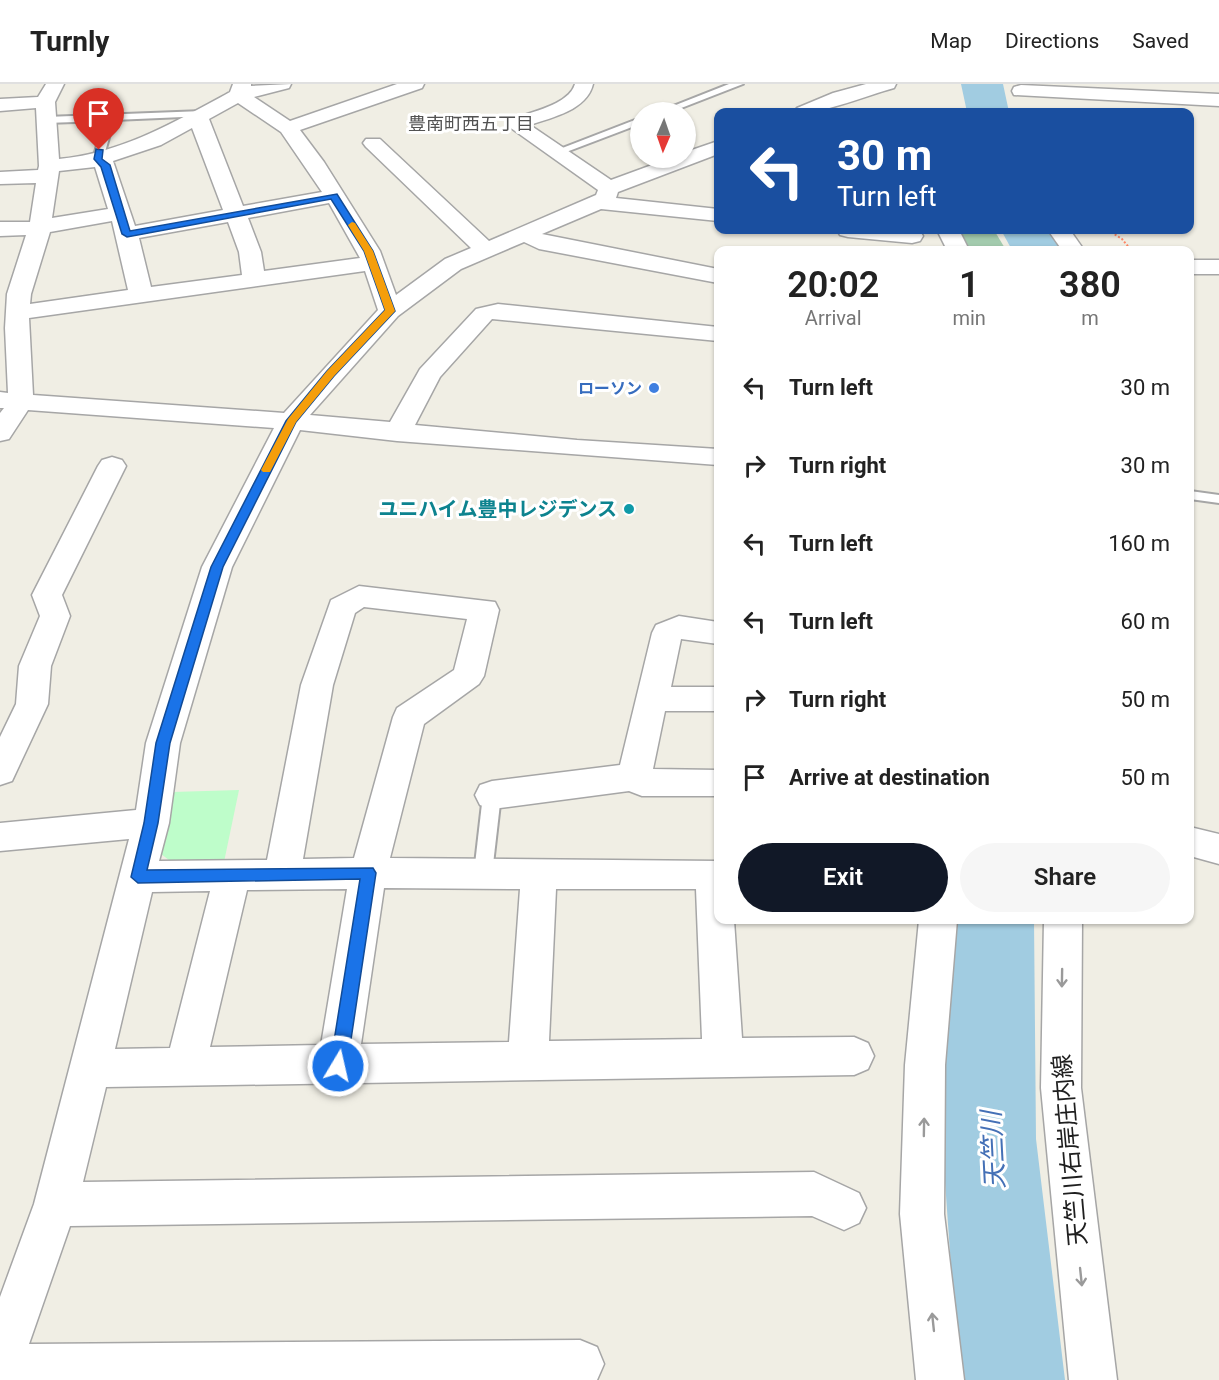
<!DOCTYPE html>
<meta charset="utf-8">
<style>
:root{--surface:#fff;--page:#f6f6f6;--text:#222;--muted:#767676;--line:#e0e0e0;--accent:#111827}
body{margin:0;font-family:Roboto,"Noto Sans JP",sans-serif;background:var(--page);color:var(--text);height:100vh;display:flex;flex-direction:column;font-size:22px;white-space:nowrap}
*{box-sizing:border-box;margin:0}
p{font-size:20px;color:var(--muted)}
.icon{flex:none;width:33px;height:33px;fill:none;stroke:currentColor;stroke-width:2;stroke-linecap:round;stroke-linejoin:round}
.map{position:relative;flex:1;overflow:hidden}
.side{position:absolute;left:714px;top:162px;width:480px;height:678px;display:flex;flex-direction:column;background:var(--surface);border-radius:12px;box-shadow:0 2px 4px #0004}
.side>*{flex:none}
.hud{position:absolute;left:714px;top:24px;width:480px;height:126px;border-radius:12px;box-shadow:0 2px 4px #0004;background:#1a4fa0;color:#fff;overflow:hidden}
.needle{width:39px;rotate:182deg}
.controls{position:absolute;left:630px;top:18px;display:grid;gap:12px}
.controls a{display:grid;place-items:center;width:66px;height:66px;border-radius:50%;background:var(--surface);box-shadow:0 2px 4px #0004;font-size:30px}
.pin{position:absolute;display:grid;place-items:center;width:51px;height:51px;color:#fff;margin:-62px -26px;border-radius:50% 50% 50% 0;rotate:-45deg;box-shadow:0 0 6px #0007}
.pin .icon{rotate:45deg}
.me{position:absolute;width:66px;margin:-33px;rotate:9deg;stroke-linejoin:round;filter:drop-shadow(0 0 4px #0008)}
.turn{display:flex;align-items:center;gap:21px;height:126px;padding:0 24px;font-size:27px}
.turn .icon{width:78px;height:78px;stroke-width:2.5}
.turn b{display:block;font-size:42px;line-height:51px}
.eta{display:flex;justify-content:space-evenly;align-items:center;height:102px;text-align:center}
.eta b{font-size:36px;font-weight:600;line-height:42px}
.primary-button{display:flex;gap:12px;margin-top:auto;padding:12px 24px}
.primary-button a{flex:1;height:69px;border-radius:36px;background:var(--accent);color:#fff;font-size:24px;font-weight:600;line-height:69px;text-align:center}
.primary-button a+a{background:var(--page);color:var(--text)}
ul{padding:0;list-style:none}
li{display:flex;align-items:center;gap:18px;height:78px;padding:0 24px}
li div{flex:1}
li b{display:block;font-size:22px}
li em{font-style:normal}
header{display:flex;align-items:center;gap:36px;box-sizing:border-box;height:84px;padding:0 30px;background:var(--surface);border-bottom:2px solid var(--line)}
header strong{font-size:28px}
nav{display:flex;gap:33px;margin-inline-start:auto;font-size:21px}
.map>svg:first-child{display:block}
</style>
<header>
<strong>Turnly</strong>
<nav><a>Map</a><a>Directions</a><a>Saved</a></nav>
</header>
<div class="map">
<svg width="1219" height="1296" viewBox="0 0 1219 1296">
<rect width="100%" height="100%" fill="#f0eee4"/>
<polygon fill="#a3cbae" points="994,146 1006,166 964,166 954,147"/>
<polygon fill="#befdca" points="239,706 224,778 173,779 157,767 172,708"/>
<g fill="none" stroke-linecap="round" stroke-linejoin="round">
<g fill="#a1cce1" fill-rule="evenodd">
<polygon points="961,0 1003,0 1009,28 967,28"/>
<polygon points="1001,146 1049,146 1061,166 1012,166"/>
<polygon points="952,836 1034,836 1036,1055 1065,1296 959,1296 942,1055"/>
</g>
<g stroke="#a6a6a6" stroke-width="4">
<g id="service">
<polygon points="729,0 743,0 671,28 658,28"/>
<polygon points="203,27 206,28 206,32 114,36 103,75 98,78 93,75 104,37 46,39 41,36 46,33"/>
<polygon points="640,34 640,40 561,70 552,68"/>
<polygon points="1190,407 1219,411 1219,419 1190,415"/>
<polygon points="492,704 498,706 501,711 492,789 489,794 483,797 477,794 474,789 483,711 486,706"/>
</g>
</g>
<g stroke="#a6a6a6" stroke-width="3">
<g id="minor">
<path d="M 46,0 L 64,0 L 55,18 L 59,75 C 122,69 175,38 230,8 L 233,0 L 251,0 L 251,2 L 291,0 L 289,4 L 254,13 L 290,37 L 397,0 L 424,0 L 422,4 L 300,46 L 324,78 L 380,167 L 396,211 L 445,175 L 471,164 L 366,63 L 363,59 L 366,55 L 380,55 L 489,157 L 596,111 L 598,106 L 508,42 L 512,35 C 530,28 569,21 575,0 L 593,0 C 587,26 553,33 530,41 L 611,96 L 671,74 L 686,74 L 686,68 L 718,57 L 718,70 L 618,108 L 616,114 L 718,125 L 718,137 L 601,125 L 542,150 L 718,185 L 718,199 L 539,165 L 524,158 L 461,185 L 398,232 L 310,331 L 390,338 L 420,285 L 476,225 L 498,220 L 718,243 L 718,257 L 492,235 L 440,293 L 415,341 L 577,356 L 718,365 L 718,381 L 397,357 L 300,346 L 232,483 L 180,659 L 169,739 L 159,777 L 267,776 L 301,601 L 331,516 L 359,502 L 495,518 L 499,526 L 484,592 L 479,600 L 424,640 L 390,774 L 718,777 L 718,836 L 734,836 L 742,954 L 854,953 L 868,959 L 874,972 L 868,985 L 854,991 L 106,1003 L 83,1098 L 814,1088 L 859,1109 L 866,1124 L 859,1139 L 844,1146 L 812,1132 L 70,1142 L 29,1260 L 580,1256 L 597,1263 L 604,1280 L 597,1296 L 0,1296 L 0,1213 L 34,1120 L 129,755 L 0,767 L 0,739 L 136,726 L 146,659 L 202,483 L 274,344 L 28,326 L 9,355 L 0,357 L 0,329 L 4,324 L 0,324 L 0,308 L 8,309 L 5,244 L 7,210 L 26,151 L 0,152 L 0,138 L 30,138 L 36,99 L 0,100 L 0,88 L 38,86 L 39,82 L 36,24 L 0,27 L 0,15 L 38,13 ZM 238,19 L 281,48 L 322,108 L 243,122 L 209,35 ZM 192,44 L 223,126 L 135,142 L 113,77 L 161,61 ZM 95,83 L 108,125 L 52,134 L 59,87 ZM 329,119 L 360,174 L 264,187 L 261,168 L 248,134 ZM 112,137 L 128,206 L 30,220 L 31,210 L 50,148 ZM 228,138 L 239,168 L 242,191 L 151,203 L 139,154 ZM 365,187 L 378,226 L 284,329 L 33,311 L 29,234 ZM 364,523 L 467,535 L 454,586 L 397,624 L 393,633 L 354,774 L 303,775 L 333,601 L 355,529 ZM 384,804 L 520,805 L 509,958 L 361,960 ZM 347,805 L 321,961 L 210,963 L 247,806 ZM 556,805 L 696,805 L 702,955 L 549,957 ZM 210,807 L 170,964 L 115,965 L 152,808 Z"/>
<path d="M 866,0 L 896,0 L 894,4 C 864,12 822,31 794,28 L 797,24 L 833,9 Z"/>
<polygon points="1021,1 1219,10 1219,22 1014,11 1012,7 1014,3"/>
<polygon points="837,146 912,146 920,147 923,152 920,157 912,159 848,153 840,151"/>
<polygon points="937,146 959,146 969,166 947,166"/>
<polygon points="1048,146 1070,146 1084,166 1062,166"/>
<rect x="1190" y="176" width="29" height="14"/>
<polygon points="112,373 122,376 126,382 62,511 70,532 51,582 48,620 12,697 0,701 0,653 16,620 19,582 40,532 32,511 98,382 102,376"/>
<polygon points="679,532 718,538 718,560 681,555 671,603 718,603 718,627 665,627 653,685 718,686 718,712 642,712 629,707 492,725 480,721 475,711 480,701 492,697 620,681 652,549 656,541"/>
<polygon points="1190,743 1219,750 1219,780 1190,772"/>
<polygon points="919,836 957,836 945,981 944,1130 964,1296 916,1296 900,1130 905,981"/>
<polygon points="1044,836 1082,836 1081,1004 1117,1296 1069,1296 1041,1004"/>
</g>
</g>
<polyline stroke="#ff8766" stroke-width="2" stroke-dasharray="2 2" stroke-linecap="butt" points="1108,146 1122,155 1131,166"/>
<use href="#service" fill="#fff" fill-rule="evenodd"/>
<use href="#minor" fill="#fff" fill-rule="evenodd"/>
</g>
<defs><path id="oneway-shaft" d="M-6 0H5M1.5-3L5.5 0L1.5 3" fill="none" stroke-width="1.6" stroke-linecap="round" stroke-linejoin="round" transform="scale(1.5)"/></defs>
<g stroke="#9a9a9a">
<use href="#oneway-shaft" transform="translate(1062 894) rotate(91)"/>
<use href="#oneway-shaft" transform="translate(924 1043) rotate(-89)"/>
<use href="#oneway-shaft" transform="translate(1081 1193) rotate(84)"/>
<use href="#oneway-shaft" transform="translate(933 1238) rotate(-96)"/>
</g>
<polygon fill="#1a73e8" stroke="#114b97" stroke-width="1.5" points="96,65 103,66 102,75 110,81 130,147 337,110 373,167 395,227 334,292 296,338 223,483 170,659 158,739 147,786 373,784 376,789 347,982 344,987 338,990 332,987 330,982 360,795 138,799 131,793 144,739 156,659 211,483 286,337 327,287 385,226 364,167 331,115 127,153 122,150 101,83 94,75"/>
<polygon fill="#f59e0b" points="352,138 355,139 373,167 395,227 334,292 296,338 270,388 263,388 261,386 288,335 327,287 385,226 364,167 348,141"/>
<circle fill="#3f7fe0" stroke="#fff" stroke-width="2" cx="654" cy="304" r="6"/>
<circle fill="#0f9aa8" stroke="#fff" stroke-width="2" cx="629" cy="425" r="6"/>
<g text-anchor="middle" dominant-baseline="central" stroke-width="6" stroke-linejoin="round" paint-order="stroke">
<g font-size="16" font-weight="bold" fill="#366cbe" stroke="#fff" text-anchor="end">
<text x="642" y="304">ローソン</text>
</g>
<g font-size="18" fill="#525252" stroke="#fff">
<text x="471" y="39">豊南町西五丁目</text>
</g>
<g font-size="20" font-weight="bold" fill="#0d838f" stroke="#fff" text-anchor="end">
<text x="617" y="425">ユニハイム豊中レジデンス</text>
</g>
<g font-size="24" fill="#1f1f1f" stroke="#fff">
<text transform="translate(1070 1066) rotate(-95)">天竺川右岸庄内線</text>
</g>
<g font-size="26" font-style="italic" fill="#4470b6" stroke="#fff">
<text transform="translate(993 1066) rotate(-93)">天竺川</text>
</g>
</g>
</svg>
<div class="controls">
<a><svg class="needle" viewBox="-14 -14 28 28"><path d="M0-13l5 13h-10z" fill="#e53935"/><path d="M0 13l5-13h-10z" fill="#767676"/></svg></a>
</div>
<div class="pin" style="left:99px;top:66px;background:#d93025"><svg class="icon" aria-label="arrive" viewBox="0 0 24 24"><path d="M6 21V4h12l-3 4 3 4H6"/></svg></div>
<svg class="me" style="left:338px;top:982px" viewBox="-20 -20 40 40"><circle r="17" fill="#1a73e8" stroke="#fff" stroke-width="3"/><path d="M0-11L8 9 0 5-8 9z" fill="#fff"/></svg>
<div class="hud">
<div class="turn"><svg class="icon" aria-label="left" viewBox="0 0 24 24"><path d="M17 20v-9H6M10 6l-5 5 5 5"/></svg><div><b>30 m</b>Turn left</div></div>
</div>
<section class="side">
<div class="eta">
<div><b>20:02</b><p>Arrival</p></div>
<div><b>1</b><p>min</p></div>
<div><b>380</b><p>m</p></div>
</div>
<ul>
<li><svg class="icon" aria-label="left" viewBox="0 0 24 24"><path d="M17 20v-9H6M10 6l-5 5 5 5"/></svg><div><b>Turn left</b></div><em>30 m</em></li>
<li><svg class="icon" aria-label="right" viewBox="0 0 24 24"><path d="M7 20v-9h11M14 6l5 5-5 5"/></svg><div><b>Turn right</b></div><em>30 m</em></li>
<li><svg class="icon" aria-label="left" viewBox="0 0 24 24"><path d="M17 20v-9H6M10 6l-5 5 5 5"/></svg><div><b>Turn left</b></div><em>160 m</em></li>
<li><svg class="icon" aria-label="left" viewBox="0 0 24 24"><path d="M17 20v-9H6M10 6l-5 5 5 5"/></svg><div><b>Turn left</b></div><em>60 m</em></li>
<li><svg class="icon" aria-label="right" viewBox="0 0 24 24"><path d="M7 20v-9h11M14 6l5 5-5 5"/></svg><div><b>Turn right</b></div><em>50 m</em></li>
<li><svg class="icon" aria-label="arrive" viewBox="0 0 24 24"><path d="M6 21V4h12l-3 4 3 4H6"/></svg><div><b>Arrive at destination</b></div><em>50 m</em></li>
</ul>
<div class="primary-button"><a>Exit</a><a>Share</a></div>
</section>
</div>
